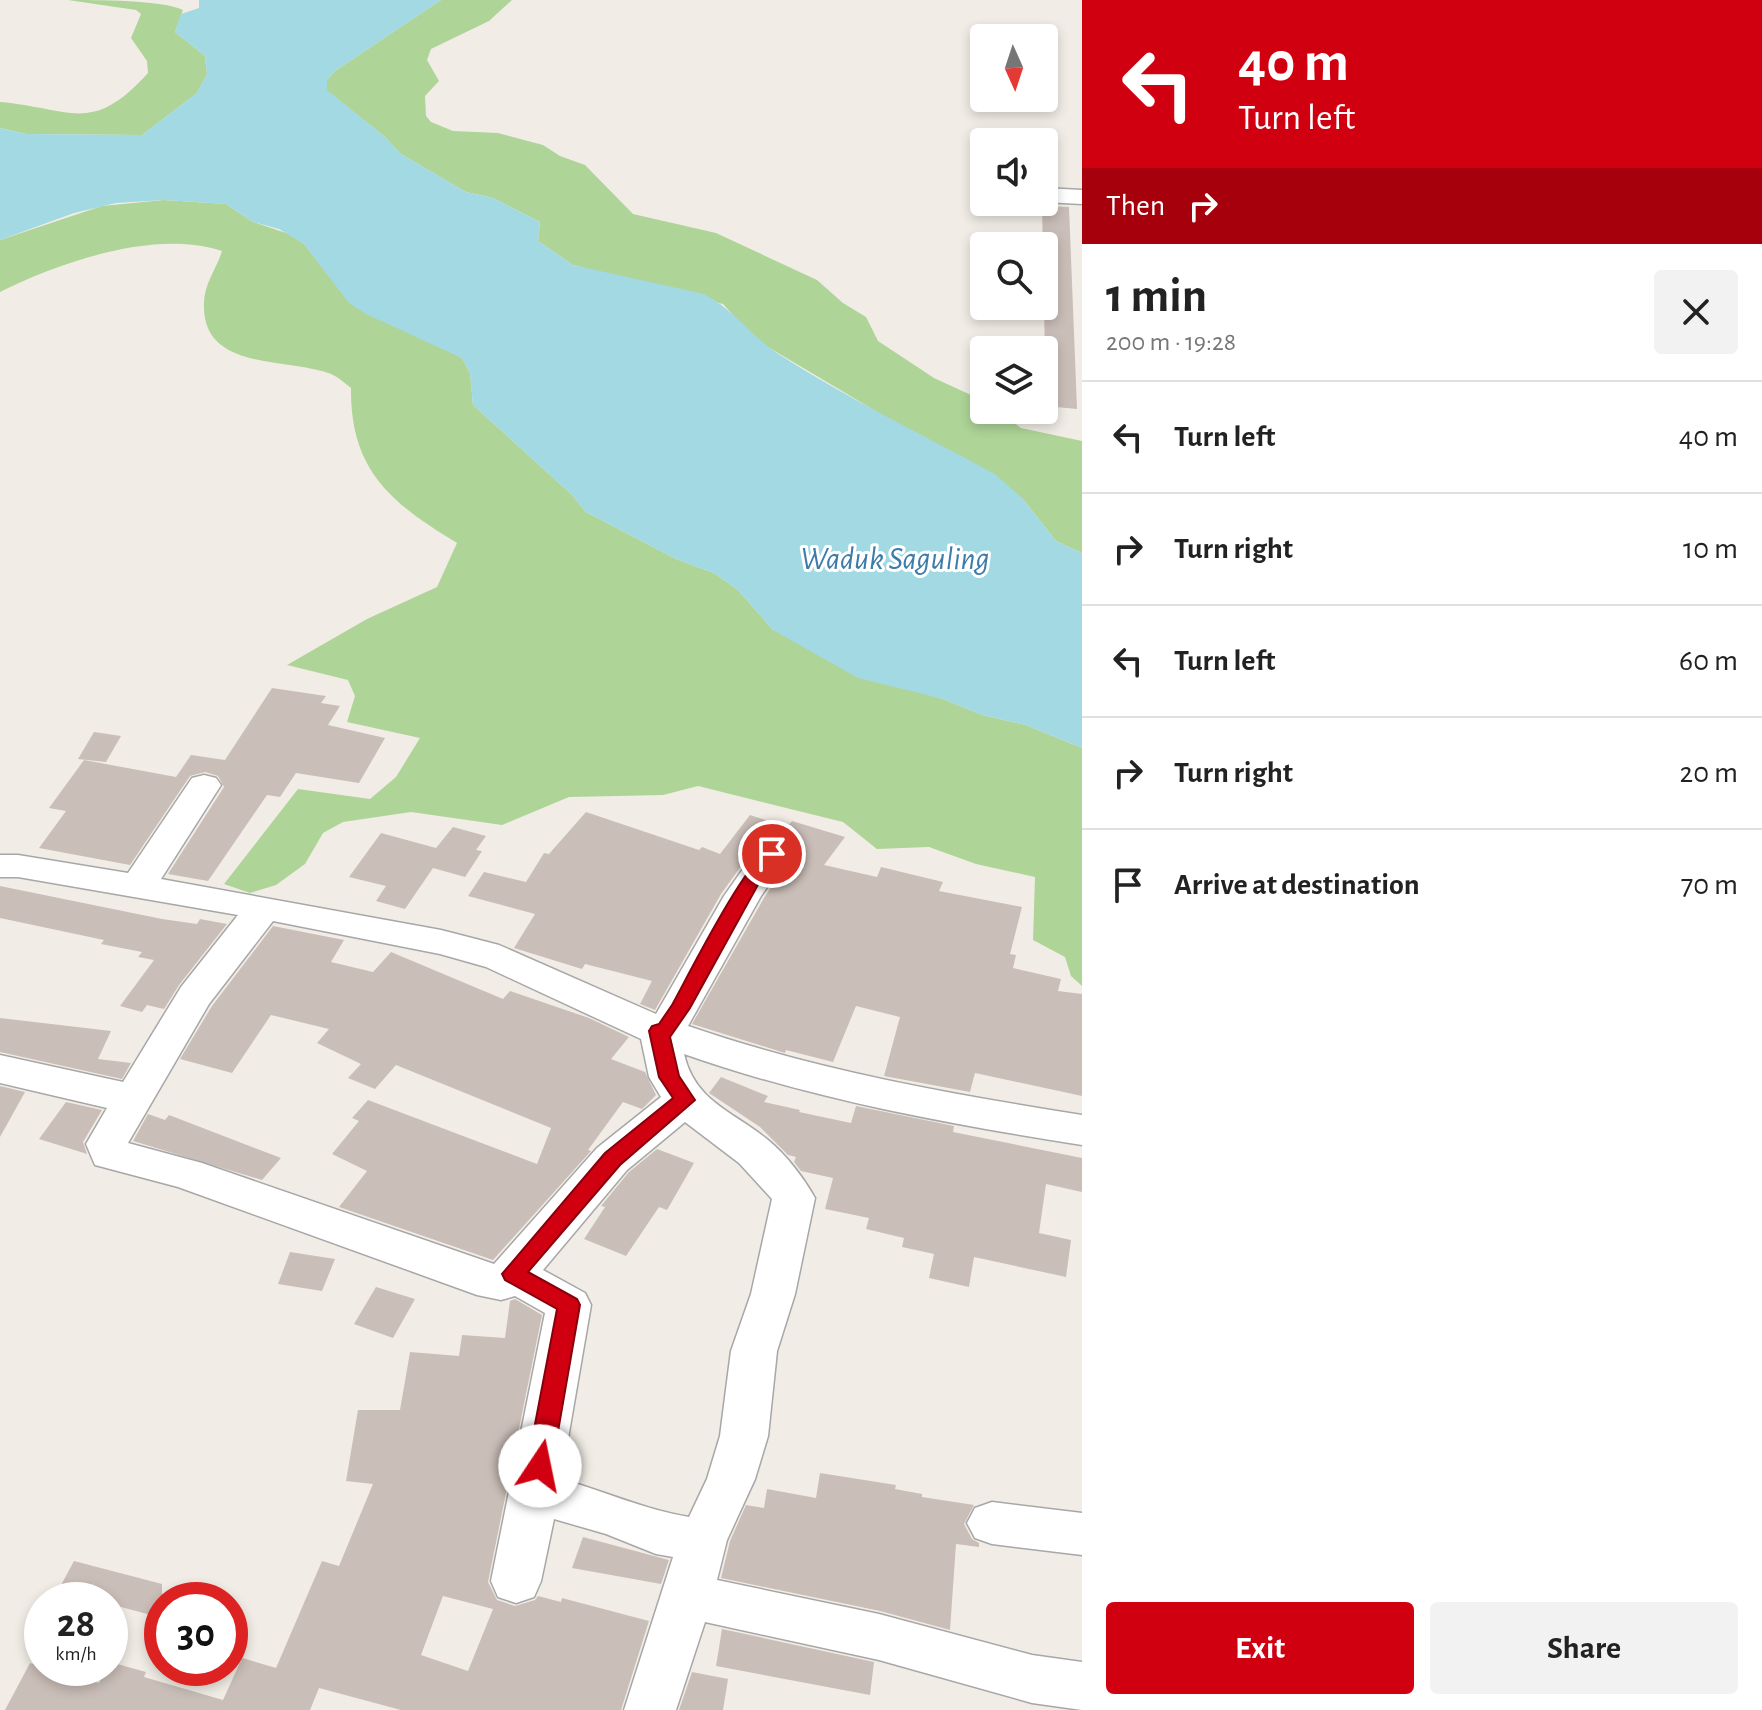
<!DOCTYPE html>
<meta charset="utf-8">
<style>
:root{--surface:#fff;--page:#f2f2f2;--text:#222;--muted:#767676;--line:#e0e0e0;--accent:#d00011}
body{margin:0;font-family:"Alegreya Sans",sans-serif;background:var(--page);color:var(--text);height:100vh;display:flex;flex-direction:column;font-size:30px;white-space:nowrap}
*{box-sizing:border-box;margin:0}
p{font-size:26px;color:var(--muted)}
.icon{flex:none;width:44px;height:44px;fill:none;stroke:currentColor;stroke-width:2;stroke-linecap:round;stroke-linejoin:round}
.map{position:relative;flex:1;overflow:hidden}
.drawer{display:flex;flex-direction:column;background:var(--surface);width:680px}
.drawer>*{flex:none}
.guide{background:#d00011;color:#fff;overflow:hidden}
.needle{width:52px;rotate:177deg}
.controls{position:absolute;left:970px;top:24px;display:grid;gap:16px}
.controls a{display:grid;place-items:center;width:88px;height:88px;border-radius:8px;background:var(--surface);box-shadow:0 4px 12px #0003;font-size:40px}
.speed{position:absolute;left:24px;top:1582px;display:flex;gap:16px;font-size:40px;font-weight:700;text-align:center}
.speed>*{display:grid;place-content:center;width:104px;height:104px;border-radius:50%;background:var(--surface);box-shadow:0 4px 12px #0003;line-height:1}
.speed small{font-size:20px;font-weight:400}
.speed .limit{border:12px solid #d22;background:#fff;color:#111}
.pin{position:absolute;display:grid;place-items:center;width:68px;height:68px;color:#fff;margin:-34px;border:4px solid #fff;border-radius:50%;box-shadow:0 2px 8px #0007}
.me{position:absolute;width:88px;margin:-44px;rotate:11deg;stroke-linejoin:round;filter:drop-shadow(0 0 6px #0008)}
.turn{display:flex;align-items:center;gap:28px;height:168px;padding:0 24px;font-size:36px}
.turn .icon{width:104px;height:104px;stroke-width:2.5}
.turn b{display:block;font-size:56px;line-height:68px}
.then{display:flex;align-items:center;height:76px;padding:0 24px;background:#0003;gap:16px;font-size:30px}
.round{display:grid;place-items:center;flex:none;width:84px;height:84px;border-radius:8px;background:var(--page)}
.overview{display:flex;align-items:center;justify-content:space-between;height:136px;padding:0 24px}
h1{font-size:48px;font-weight:700;line-height:60px}
.button{display:flex;gap:16px;margin-top:auto;padding:16px 24px}
.button a{flex:1;height:92px;border-radius:8px;background:var(--accent);color:#fff;font-size:32px;font-weight:700;line-height:92px;text-align:center}
.button a+a{background:var(--page);color:var(--text)}
ul{padding:0;list-style:none}
li{display:flex;align-items:center;gap:24px;height:112px;padding:0 24px;border-top:2px solid var(--line)}
li div{flex:1}
li b{display:block;font-size:30px}
li em{font-style:normal}
main{display:flex;flex:1;min-height:0}
.map>svg:first-child{display:block}
</style>
<main>
<div class="map">
<svg width="1082" height="1710" viewBox="0 0 1082 1710">
<rect width="100%" height="100%" fill="#f1ede6"/>
<g fill="#aed497">
<path d="M 68,0 C 96,0 163,0 183,10 L 175,32 L 205,56 L 207,74 L 197,93 L 142,135 L 26,134 L 0,128 L 0,102 C 71,108 91,136 148,73 L 147,61 L 131,38 L 141,14 L 136,10 Z"/>
<polygon points="441,0 512,0 489,21 431,49 427,60 439,81 425,96 426,116 431,122 453,131 498,133 543,145 560,156 585,165 633,214 716,233 817,280 843,303 866,317 878,341 934,378 984,401 984,410 997,410 1021,428 1082,441 1082,553 1056,541 1022,498 756,340 723,304 573,265 538,241 540,222 493,198 466,192 401,154 384,136 326,90 327,80 335,71"/>
<path d="M 164,200 L 226,204 L 253,222 L 289,234 L 304,244 L 350,303 L 462,358 L 470,373 L 473,405 L 571,494 L 586,512 L 676,559 L 714,573 L 738,590 L 773,630 L 903,687 L 943,699 L 982,715 L 1026,725 L 1082,748 L 1082,986 L 1071,976 L 1065,957 L 1033,940 L 1035,877 L 976,864 L 929,847 L 877,849 L 843,822 L 698,786 L 663,795 L 569,797 L 502,825 L 411,812 L 343,822 L 323,833 L 305,864 L 276,885 L 250,893 L 224,884 L 298,789 L 370,799 L 396,777 L 420,738 L 347,722 L 355,696 L 348,680 L 287,665 L 367,619 L 437,587 L 457,543 C 391,503 350,470 351,388 C 345,383 338,377 331,374 C 288,357 201,372 204,303 C 204,284 217,268 222,251 C 156,229 60,262 0,292 L 0,240 L 102,206 Z"/>
</g>
<path fill="#a2d9e3" d="M 199,0 L 441,0 L 335,71 L 327,80 L 327,90 L 384,136 L 401,154 L 466,192 L 493,198 L 540,222 L 538,241 L 573,265 L 704,294 C 735,310 750,336 780,355 C 849,399 923,435 995,474 L 1022,498 L 1056,541 L 1082,553 L 1082,748 L 1026,725 L 982,715 L 943,699 L 858,678 L 773,630 L 738,590 L 714,573 L 676,559 L 586,512 L 571,494 L 473,405 L 470,373 L 462,358 L 366,314 L 349,303 L 304,244 L 279,229 L 253,222 L 226,204 L 164,200 L 116,203 L 74,213 L 0,240 L 0,128 L 26,134 L 142,135 L 197,93 L 207,74 L 205,56 L 175,32 L 181,14 L 199,8 Z"/>
<g fill="#cabeb8" fill-rule="evenodd">
<polygon points="1042,206 1069,207 1077,409 1046,406"/>
<polygon points="272,688 326,696 321,703 340,706 328,725 385,738 359,783 296,773 280,797 267,795 208,881 168,874 224,787 218,776 205,772 190,776 130,865 39,848 66,811 49,808 84,760 176,777 191,755 225,760"/>
<polygon points="94,732 121,736 106,762 78,759"/>
<polygon points="586,812 699,850 702,847 720,854 750,815 787,827 792,821 845,837 824,865 877,877 881,867 943,882 939,891 1022,907 1010,954 1016,955 1013,968 1061,979 1058,991 1082,994 1082,1096 975,1073 970,1092 884,1076 900,1017 856,1006 833,1062 786,1050 785,1053 692,1024 764,898 792,856 786,843 771,840 757,844 721,894 655,1010 640,1004 652,981 585,964 582,969 514,948 535,914 468,896 484,872 526,882 544,853 549,854"/>
<polygon points="453,827 486,836 476,850 482,851 465,877 433,868 405,909 376,901 386,886 349,877 381,833 436,848"/>
<polygon points="0,886 162,919 197,924 200,919 227,924 179,985 164,1009 147,1005 142,1012 120,1006 154,960 138,957 142,952 101,944 104,940 0,918"/>
<polygon points="273,926 344,940 331,962 373,972 391,952 503,999 510,991 589,1018 629,1037 611,1059 645,1072 656,1095 642,1109 623,1102 588,1150 591,1151 493,1260 339,1207 367,1171 332,1154 359,1121 352,1118 368,1100 537,1164 551,1128 396,1065 375,1089 348,1078 361,1064 317,1043 329,1029 271,1015 232,1073 180,1059 212,1006"/>
<polygon points="0,1018 111,1031 98,1059 131,1063 122,1079 0,1052"/>
<polygon points="721,1077 768,1096 764,1102 800,1110 799,1112 851,1123 856,1106 954,1126 953,1132 1082,1158 1082,1192 1046,1184 1039,1233 1071,1240 1066,1277 974,1257 969,1287 929,1278 934,1254 902,1247 904,1238 866,1229 869,1218 825,1209 833,1178 801,1171 794,1162 796,1157 788,1155 760,1127 709,1093"/>
<polygon points="0,1086 25,1092 0,1137"/>
<polygon points="66,1102 102,1110 83,1142 87,1154 39,1139"/>
<polygon points="148,1114 165,1120 169,1115 281,1158 262,1180 133,1141"/>
<polygon points="657,1149 694,1163 667,1210 659,1207 626,1256 584,1239 605,1207 601,1206 629,1172"/>
<polygon points="290,1252 335,1259 322,1291 278,1284"/>
<polygon points="376,1287 415,1299 393,1338 354,1324"/>
<path d="M 515,1299 L 542,1315 L 488,1582 L 497,1600 L 515,1606 L 535,1600 L 538,1596 L 561,1602 L 562,1598 L 649,1621 L 621,1710 L 401,1710 L 319,1688 L 310,1710 L 5,1710 L 30,1663 L 99,1683 L 107,1668 L 110,1668 L 110,1662 L 146,1672 L 144,1677 L 223,1700 L 242,1658 L 276,1668 L 322,1561 L 339,1566 L 373,1484 L 346,1481 L 358,1410 L 400,1410 L 410,1352 L 459,1356 L 462,1335 L 505,1338 L 510,1301 ZM 443,1596 L 493,1609 L 468,1671 L 421,1655 Z"/>
<polygon points="820,1473 896,1485 895,1489 922,1494 922,1497 974,1505 964,1524 972,1539 979,1543 979,1547 956,1544 950,1630 880,1611 721,1578 730,1541 746,1505 764,1508 767,1489 816,1498"/>
<polygon points="583,1537 669,1560 661,1584 572,1568"/>
<polygon points="74,1561 162,1584 162,1618 110,1604 110,1600 53,1600"/>
<polygon points="722,1629 874,1662 870,1695 716,1666"/>
<polygon points="692,1672 728,1679 723,1710 679,1710"/>
</g>
<g fill="none" stroke-linecap="round" stroke-linejoin="round">
<g stroke="#a7a7a7" stroke-width="3">
<g id="minor">
<polygon points="1044,188 1082,190 1082,204 1044,202"/>
<path d="M 204,775 L 216,778 L 221,785 L 161,879 L 441,930 L 499,945 L 656,1014 L 724,896 L 759,846 L 772,843 L 785,846 L 790,854 L 761,896 L 688,1026 C 815,1070 949,1094 1082,1115 L 1082,1145 C 948,1124 812,1099 684,1054 C 695,1102 733,1111 768,1140 C 787,1156 803,1177 815,1198 L 795,1294 L 777,1351 L 768,1436 L 755,1479 L 727,1540 L 717,1580 L 879,1614 L 1032,1655 L 1082,1662 L 1082,1710 L 1032,1703 L 879,1660 L 705,1622 L 676,1710 L 624,1710 L 673,1557 L 656,1554 L 606,1534 L 554,1519 L 541,1581 L 534,1597 L 516,1603 L 498,1597 L 491,1581 L 545,1313 L 515,1296 L 501,1300 L 477,1295 L 178,1187 L 95,1165 L 86,1144 L 107,1108 L 0,1083 L 0,1055 L 123,1082 L 181,987 L 238,915 L 18,877 L 0,877 L 0,855 L 18,855 L 128,873 L 192,778 ZM 273,921 L 440,954 L 486,967 L 641,1039 L 649,1077 L 661,1097 L 597,1148 L 494,1264 L 202,1163 L 128,1143 L 209,1004 ZM 685,1122 L 739,1163 L 772,1199 L 751,1294 L 731,1351 L 720,1436 L 707,1479 L 689,1517 C 645,1510 604,1491 561,1479 L 591,1305 L 585,1293 L 543,1270 L 627,1170 Z"/>
<polygon points="992,1502 1082,1513 1082,1555 992,1544 975,1538 967,1523 975,1508"/>
</g>
</g>
<use href="#minor" fill="#fff" fill-rule="evenodd"/>
</g>
<path fill="#d00011" stroke="#87000b" stroke-width="2" d="M 772,848 L 781,854 L 760,881 L 690,1008 L 670,1037 L 679,1076 L 695,1100 L 620,1165 L 528,1272 L 577,1299 L 580,1305 L 552,1466 L 548,1473 L 540,1476 L 531,1473 L 527,1466 L 557,1309 L 505,1280 L 502,1274 L 605,1153 L 673,1098 L 659,1077 L 649,1031 L 652,1026 L 659,1024 L 672,1005 C 687,978 749,854 772,848 Z"/>
<g text-anchor="middle" dominant-baseline="central" stroke-width="6" stroke-linejoin="round" paint-order="stroke">
<g font-size="32" font-style="italic" fill="#3d7ca9" stroke="#fff">
<text x="895" y="559">Waduk Saguling</text>
</g>
</g>
</svg>
<div class="controls">
<a><svg class="needle" viewBox="-14 -14 28 28"><path d="M0-13l5 13h-10z" fill="#e53935"/><path d="M0 13l5-13h-10z" fill="#767676"/></svg></a>
<a><svg class="icon" aria-label="sound" viewBox="0 0 24 24"><path d="M4 9h4l5-4v14l-5-4H4zM17 9q2 3 0 6"/></svg></a>
<a><svg class="icon" aria-label="search" viewBox="0 0 24 24"><circle cx="10" cy="10" r="6"/><path d="M15 15l6 6"/></svg></a>
<a><svg class="icon" aria-label="layers" viewBox="0 0 24 24"><path d="M12 4l9 5-9 5-9-5zM3 14l9 5 9-5"/></svg></a>
</div>
<div class="speed"><div>28<small>km/h</small></div><div class="limit">30</div></div>
<div class="pin" style="left:772px;top:854px;background:#d93025"><svg class="icon" aria-label="arrive" viewBox="0 0 24 24"><path d="M6 21V4h12l-3 4 3 4H6"/></svg></div>
<svg class="me" style="left:540px;top:1466px" viewBox="-20 -20 40 40"><circle r="19" fill="#fff"/><path d="M0-13L10 11 0 6-10 11z" fill="#d00011"/></svg>
</div>
<section class="drawer">
<div class="guide">
<div class="turn"><svg class="icon" aria-label="left" viewBox="0 0 24 24"><path d="M17 20v-9H6M10 6l-5 5 5 5"/></svg><div><b>40 m</b>Turn left</div></div>
<div class="then">Then<svg class="icon" aria-label="right" viewBox="0 0 24 24"><path d="M7 20v-9h11M14 6l5 5-5 5"/></svg></div>
</div>
<div class="overview"><div><h1>1 min</h1><p>200 m · 19:28</p></div><a class="round"><svg class="icon" aria-label="close" viewBox="0 0 24 24"><path d="M6 6l12 12M18 6L6 18"/></svg></a></div>
<ul>
<li><svg class="icon" aria-label="left" viewBox="0 0 24 24"><path d="M17 20v-9H6M10 6l-5 5 5 5"/></svg><div><b>Turn left</b></div><em>40 m</em></li>
<li><svg class="icon" aria-label="right" viewBox="0 0 24 24"><path d="M7 20v-9h11M14 6l5 5-5 5"/></svg><div><b>Turn right</b></div><em>10 m</em></li>
<li><svg class="icon" aria-label="left" viewBox="0 0 24 24"><path d="M17 20v-9H6M10 6l-5 5 5 5"/></svg><div><b>Turn left</b></div><em>60 m</em></li>
<li><svg class="icon" aria-label="right" viewBox="0 0 24 24"><path d="M7 20v-9h11M14 6l5 5-5 5"/></svg><div><b>Turn right</b></div><em>20 m</em></li>
<li><svg class="icon" aria-label="arrive" viewBox="0 0 24 24"><path d="M6 21V4h12l-3 4 3 4H6"/></svg><div><b>Arrive at destination</b></div><em>70 m</em></li>
</ul>
<div class="button"><a>Exit</a><a>Share</a></div>
</section>
</main>
